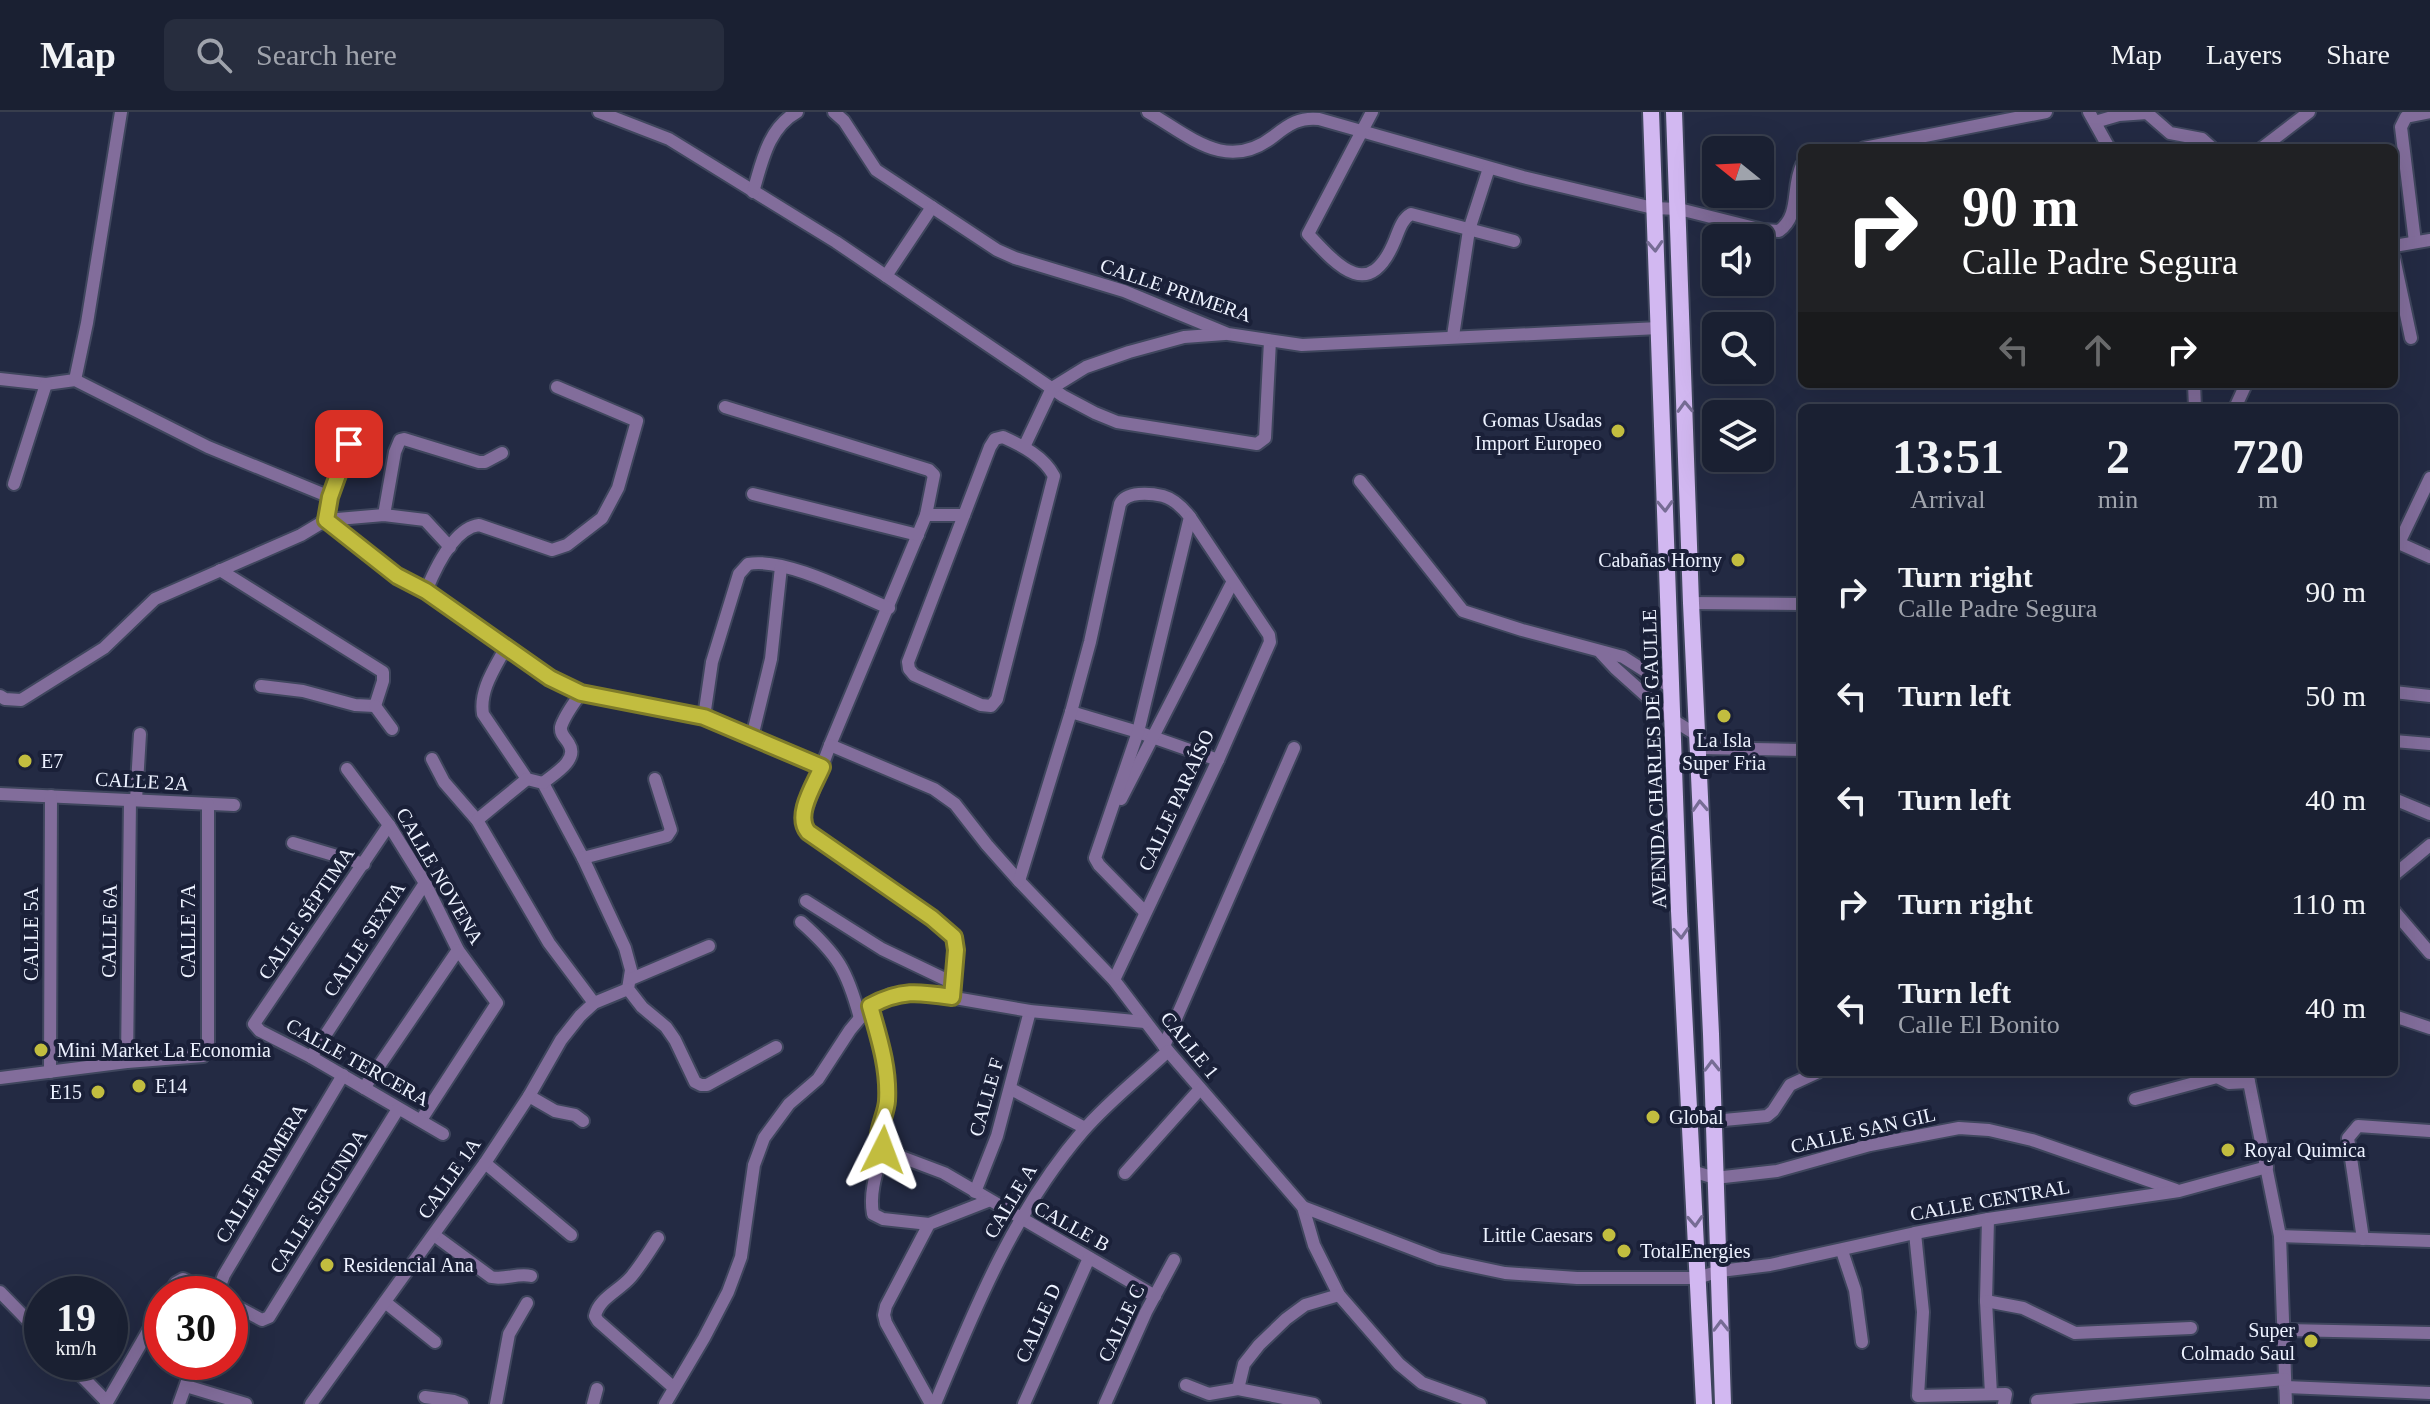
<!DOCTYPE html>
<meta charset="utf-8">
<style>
:root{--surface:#1a2032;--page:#272d3e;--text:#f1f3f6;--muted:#9fa3ac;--line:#383e4d}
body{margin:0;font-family:"Times New Roman",serif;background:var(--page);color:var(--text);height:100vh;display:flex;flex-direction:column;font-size:30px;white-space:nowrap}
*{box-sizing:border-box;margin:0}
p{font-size:26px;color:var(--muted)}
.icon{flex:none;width:44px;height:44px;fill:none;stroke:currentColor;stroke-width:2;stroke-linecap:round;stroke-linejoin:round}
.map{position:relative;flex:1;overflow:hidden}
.panel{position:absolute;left:1798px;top:292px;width:600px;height:672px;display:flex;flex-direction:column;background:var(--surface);border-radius:12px;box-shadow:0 8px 32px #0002,0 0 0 2px var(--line)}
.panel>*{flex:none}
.hud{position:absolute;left:1798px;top:32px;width:600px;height:244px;border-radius:12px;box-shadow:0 8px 32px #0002,0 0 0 2px var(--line);background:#202124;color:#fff;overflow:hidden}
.needle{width:52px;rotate:288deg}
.controls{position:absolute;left:1702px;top:24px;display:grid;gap:16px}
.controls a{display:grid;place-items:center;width:72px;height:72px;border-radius:12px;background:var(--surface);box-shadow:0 8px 32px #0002,0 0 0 2px var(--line);font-size:40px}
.speed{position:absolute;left:24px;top:1164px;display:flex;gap:16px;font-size:40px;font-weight:700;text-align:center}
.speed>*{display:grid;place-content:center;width:104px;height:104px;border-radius:50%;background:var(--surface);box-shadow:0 8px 32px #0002,0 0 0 2px var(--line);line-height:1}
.speed small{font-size:20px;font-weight:400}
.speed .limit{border:12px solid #d22;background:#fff;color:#111}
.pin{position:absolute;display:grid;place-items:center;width:68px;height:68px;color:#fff;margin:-34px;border-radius:16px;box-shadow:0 4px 12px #0006}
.me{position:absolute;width:88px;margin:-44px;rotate:3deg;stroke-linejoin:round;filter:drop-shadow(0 0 6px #0008)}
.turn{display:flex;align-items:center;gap:28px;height:168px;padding:0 32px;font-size:36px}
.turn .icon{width:104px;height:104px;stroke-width:2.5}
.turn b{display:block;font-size:56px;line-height:68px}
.lanes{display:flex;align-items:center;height:76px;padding:0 32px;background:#0003;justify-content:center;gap:40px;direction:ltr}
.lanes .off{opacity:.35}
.eta{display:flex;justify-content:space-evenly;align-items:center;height:136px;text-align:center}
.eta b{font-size:48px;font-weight:800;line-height:56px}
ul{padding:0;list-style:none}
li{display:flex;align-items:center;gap:24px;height:104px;padding:0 32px}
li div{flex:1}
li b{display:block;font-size:30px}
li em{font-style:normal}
header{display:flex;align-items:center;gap:48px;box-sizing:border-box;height:112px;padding:0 40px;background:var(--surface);border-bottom:2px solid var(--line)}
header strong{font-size:38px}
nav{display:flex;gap:44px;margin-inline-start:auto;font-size:28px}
.search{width:560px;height:72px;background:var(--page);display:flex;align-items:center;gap:20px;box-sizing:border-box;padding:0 28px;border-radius:12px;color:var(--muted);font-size:30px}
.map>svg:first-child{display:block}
</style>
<header>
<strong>Map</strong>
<div class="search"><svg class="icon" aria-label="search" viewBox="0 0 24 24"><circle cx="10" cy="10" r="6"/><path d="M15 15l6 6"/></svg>Search here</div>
<nav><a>Map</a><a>Layers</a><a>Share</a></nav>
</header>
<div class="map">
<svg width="2430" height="1292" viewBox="0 0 2430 1292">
<rect width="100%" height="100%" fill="#232a43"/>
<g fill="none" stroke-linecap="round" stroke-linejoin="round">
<g stroke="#3f465d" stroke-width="16">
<g id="minor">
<polyline points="599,0 669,27 836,130 1063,284 1095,301 1117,310 1257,332 1265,326 1270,229"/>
<polyline points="834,0 844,9 876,58 997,138 1015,146 1124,179 1228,222 1302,233 1659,216"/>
<path d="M 1148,0 C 1191,25 1227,61 1274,24 C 1289,12 1300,5 1319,7 L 1523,65 L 1653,96 L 1679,97 L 1763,118 L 1779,119 C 1801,103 1791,76 1802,53"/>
<path d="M 1372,0 L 1308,122 C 1340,157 1370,189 1395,128 C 1399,118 1402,107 1411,102 L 1514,129"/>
<polyline points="2089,0 2109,36"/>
<polyline points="2095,10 2119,3 2147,1 2170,21 2202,27 2212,36"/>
<polyline points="1864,36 2046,0"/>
<polyline points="2262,36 2309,0"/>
<path d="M 753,80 C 762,50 768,16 797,0"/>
<polyline points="2415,130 2401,15 2406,5 2430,0"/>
<polyline points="2394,134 2430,128"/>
<polyline points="2394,146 2411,226"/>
<polyline points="886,164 932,95"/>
<polyline points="1453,224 1469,118 1489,56"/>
<polyline points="0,267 46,272 75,268 208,335 330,385"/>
<polyline points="75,268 87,211 121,0"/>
<polyline points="2194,272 2195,296"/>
<polyline points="725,295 929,358 934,363 926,403 830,633 802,708 808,720 932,806 954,825 956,838 952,885"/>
<polyline points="2235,296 2246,272"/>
<path d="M 1003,325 C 1023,334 1044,345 1054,364 L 997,587 L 991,594 L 981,593 L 914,563 L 909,557 L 908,550 L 990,335 L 995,327 Z"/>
<polyline points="1024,335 1052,276 1086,255 1129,240 1184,225 1225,222"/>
<polyline points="1360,369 1463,499 1522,518 1623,545 1672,576"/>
<polyline points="14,372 46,272"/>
<polyline points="753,382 918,423"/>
<polyline points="384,403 395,340 400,328 404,327 479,350 485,350 502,341"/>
<polyline points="926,403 964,403"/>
<polyline points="326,408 397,464 426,479 550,566 581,581 704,605 822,655"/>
<polyline points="326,408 330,385 349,332"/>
<polyline points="2394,429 2430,445"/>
<polyline points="2399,431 2430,366"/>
<polyline points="220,458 383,560 383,569 375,594 355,593 303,579 261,574"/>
<path d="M 426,479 C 435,457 454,416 479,413 L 552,438 L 567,433 L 602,406 L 618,376 L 637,309 L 557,275"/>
<polyline points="1691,491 1802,492"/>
<path d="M 506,535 C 495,556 479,578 483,602 L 527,667 L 543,671 L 583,746 L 625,836 L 631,858 L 628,877 L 642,895 L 666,915 L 675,928 L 695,970 L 701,973 L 707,973 L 776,935"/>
<polyline points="1601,541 1615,556 1673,608 1697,623"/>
<polyline points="2394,580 2430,584"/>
<polyline points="0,584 5,587 21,588 104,536 155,487 301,423 326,408 384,403 425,408 450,435"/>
<polyline points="375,594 392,617"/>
<polyline points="1071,600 1138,620 1218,648"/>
<path d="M 704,605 L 712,550 L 739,462 L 748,452 C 785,445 853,481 889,496"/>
<polyline points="752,625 771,547 781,455"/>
<polyline points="2394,629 2430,632"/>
<polyline points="830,633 934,677 955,692 987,733 1019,769 1114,868 1168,939 1303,1095 1314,1133 1339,1183 1399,1252 1422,1271 1480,1292"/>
<polyline points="1697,636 1802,638"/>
<polyline points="432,647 444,670 477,708 549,831 594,891"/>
<polyline points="347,657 389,713 425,771 458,838 497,891 421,1008"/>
<path d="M 543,671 C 554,662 579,648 569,632 C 566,626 560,623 561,615 C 564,604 574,591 581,581"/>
<polyline points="0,682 234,693"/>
<polyline points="1121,687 1232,471"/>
<polyline points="2394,687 2430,702"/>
<polyline points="136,688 140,622"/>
<polyline points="477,708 527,667"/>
<polyline points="389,713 254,912 260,919 311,945 443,1022"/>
<polyline points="293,731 364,752"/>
<polyline points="583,746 667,724 671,718 655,667"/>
<polyline points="2394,763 2430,733"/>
<path d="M 1019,769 L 1071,600 L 1090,530 L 1120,392 C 1126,379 1150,381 1163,384 C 1174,387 1183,396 1190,405 L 1138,620 L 1095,746 L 1099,753 L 1145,800"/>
<polyline points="806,789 882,837 953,871"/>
<polyline points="2394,799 2430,841"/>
<path d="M 801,810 C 838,843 847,858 860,906"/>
<polyline points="631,867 709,834"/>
<polyline points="1114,868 1218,648 1270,530 1269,523 1190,405"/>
<path d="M 870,894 C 879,926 889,956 887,989 C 886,1005 872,1024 883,1038"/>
<polyline points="2394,904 2430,916"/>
<polyline points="1164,934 1294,636"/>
<polyline points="311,945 425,771"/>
<polyline points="127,950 130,688"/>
<polyline points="50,960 51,684"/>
<polyline points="2247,960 2280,1124 2286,1292"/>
<polyline points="0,966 127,950 203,944 208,936 208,692"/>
<polyline points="364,976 458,838"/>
<polyline points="1011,977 1085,1016"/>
<polyline points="529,984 555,999 575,1003 583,1009"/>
<polyline points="2135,987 2217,965 2229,971 2249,970"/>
<polyline points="1713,1009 1767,1004 1773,999 1790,973 1818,960"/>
<polyline points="883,1038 944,1061 1155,1184"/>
<path d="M 883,1038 C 877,1059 869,1080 873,1102 L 883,1107 L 929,1112"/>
<polyline points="485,1051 571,1123"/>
<polyline points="1692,1059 1715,1066 1777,1059 1870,1033 1959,1016 1989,1018 2032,1028 2176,1078"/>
<polyline points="1125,1061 1200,977"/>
<polyline points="975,1080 997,1024 1030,899"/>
<polyline points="1303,1095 1439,1147 1505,1161 1577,1166 1697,1166 1720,1159 1770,1153 1915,1121 1988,1107 2179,1079 2267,1055"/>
<polyline points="1988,1107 1986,1189 1991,1282"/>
<polyline points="1915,1121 1923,1200 1918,1284 2006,1282 2004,1292"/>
<path d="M 434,1123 L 491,1165 C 505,1168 517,1161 531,1164"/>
<polyline points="2280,1124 2430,1129"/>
<path d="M 658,1126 C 649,1140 641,1153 631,1165 C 619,1179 599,1186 595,1204 L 598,1209 L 673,1275"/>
<polyline points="2363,1127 2348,1026 2358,1014 2430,1019"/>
<polyline points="1842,1139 1855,1178 1862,1230"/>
<polyline points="0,1180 42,1223"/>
<polyline points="169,1182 176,1171 183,1167 214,1182"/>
<polyline points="217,1182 224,1163 343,963"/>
<polyline points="1986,1189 2023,1196 2075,1221 2191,1216"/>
<polyline points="385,1190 435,1230"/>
<polyline points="230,1191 262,1208 269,1205 398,997"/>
<polyline points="2283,1218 2430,1221"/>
<polyline points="68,1250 107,1290"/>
<polyline points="1186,1273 1209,1282 1238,1277 1314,1292"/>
<polyline points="186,1274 246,1292"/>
<polyline points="2285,1275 2430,1281"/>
<polyline points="1238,1277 1244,1252 1259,1233 1286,1207 1305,1193 1339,1183"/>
<polyline points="425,1285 454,1289 462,1292"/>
<polyline points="2037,1289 2285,1267"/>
<polyline points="106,1292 162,1195"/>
<polyline points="179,1292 194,1250"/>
<polyline points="311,1292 485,1051 529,984 561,928 580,904 594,891 628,877"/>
<polyline points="496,1292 509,1222 527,1191"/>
<polyline points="593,1292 597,1277"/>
<polyline points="665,1292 704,1226 728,1180 741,1145 754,1053 764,1026 789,992 818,967 850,918 870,894 890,883 920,880 1030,899 1145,910"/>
<polyline points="931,1292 886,1211 884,1203 886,1194 929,1112 988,1089"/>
<path d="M 935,1292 C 975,1196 1014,1099 1083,1019 C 1108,990 1140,965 1168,939"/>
<polyline points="1024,1292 1089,1146"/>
<polyline points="1105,1292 1146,1200 1174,1148"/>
</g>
</g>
<g stroke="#3f465d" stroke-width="20">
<g id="major">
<polyline points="1651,0 1679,799 1704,1292"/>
<polyline points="1674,0 1691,491 1711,922 1723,1292"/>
</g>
</g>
<use href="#minor" stroke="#826d9b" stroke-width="12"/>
<use href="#major" stroke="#d2b8f1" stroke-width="16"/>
</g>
<defs><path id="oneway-chevron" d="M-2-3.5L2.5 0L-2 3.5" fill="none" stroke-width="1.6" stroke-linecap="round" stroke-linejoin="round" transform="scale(2)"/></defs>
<g stroke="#766c94">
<use href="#oneway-chevron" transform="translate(1655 134) rotate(87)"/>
<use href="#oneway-chevron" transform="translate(1685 295) rotate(-92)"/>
<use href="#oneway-chevron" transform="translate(1665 394) rotate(88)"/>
<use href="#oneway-chevron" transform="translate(1700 694) rotate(-93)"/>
<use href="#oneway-chevron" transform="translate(1681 821) rotate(87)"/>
<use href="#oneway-chevron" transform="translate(1712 954) rotate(-91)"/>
<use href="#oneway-chevron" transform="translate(1695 1109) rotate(87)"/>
<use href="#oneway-chevron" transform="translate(1721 1214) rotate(-91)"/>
</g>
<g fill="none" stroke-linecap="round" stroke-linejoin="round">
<g stroke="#7e7b29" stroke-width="20">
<path id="route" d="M 349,332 L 330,385 L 326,408 L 397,464 L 426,479 L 550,566 L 581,581 L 704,605 L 822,655 C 815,672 794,703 808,720 L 932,806 L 954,825 L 956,838 L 952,885 C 919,880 901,877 870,894 C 879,926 889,956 887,989 C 886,1005 872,1025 883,1038"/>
</g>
<use href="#route" stroke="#c2bd3f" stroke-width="14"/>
</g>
<g fill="#c2bd3f" stroke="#1a2038" stroke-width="3">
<circle cx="1618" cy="319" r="8"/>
<circle cx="1738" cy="448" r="8"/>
<circle cx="1724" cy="604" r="8"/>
<circle cx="25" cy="649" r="8"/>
<circle cx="41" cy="938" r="8"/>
<circle cx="139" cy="974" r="8"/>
<circle cx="98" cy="980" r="8"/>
<circle cx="1653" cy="1005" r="8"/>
<circle cx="2228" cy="1038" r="8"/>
<circle cx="1609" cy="1123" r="8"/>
<circle cx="1624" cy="1139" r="8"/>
<circle cx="327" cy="1153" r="8"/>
<circle cx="2311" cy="1229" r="8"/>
</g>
<g text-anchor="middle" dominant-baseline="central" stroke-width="8" stroke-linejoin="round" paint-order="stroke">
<g font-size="20" fill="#edf2ff" stroke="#1a2038">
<text transform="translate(1176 178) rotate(19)">CALLE PRIMERA</text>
<text transform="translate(1654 647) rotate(-92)">AVENIDA CHARLES DE GAULLE</text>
<text transform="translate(142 669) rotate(3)">CALLE 2A</text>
<text transform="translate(1176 688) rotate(-65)">CALLE PARAÍSO</text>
<text transform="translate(440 764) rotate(60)">CALLE NOVENA</text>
<text transform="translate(306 801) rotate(-56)">CALLE SÉPTIMA</text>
<text transform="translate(109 819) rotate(-89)">CALLE 6A</text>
<text transform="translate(188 819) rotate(-90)">CALLE 7A</text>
<text transform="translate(31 822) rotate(-90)">CALLE 5A</text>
<text transform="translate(364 827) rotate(-57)">CALLE SEXTA</text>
<text transform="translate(1190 933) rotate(51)">CALLE 1</text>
<text transform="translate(358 950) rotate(29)">CALLE TERCERA</text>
<text transform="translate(986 985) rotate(-74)">CALLE F</text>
<text transform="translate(1863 1018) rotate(-13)">CALLE SAN GIL</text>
<text transform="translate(261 1061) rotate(-59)">CALLE PRIMERA</text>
<text transform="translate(449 1066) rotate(-55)">CALLE 1A</text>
<text transform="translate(1990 1088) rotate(-10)">CALLE CENTRAL</text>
<text transform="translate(318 1089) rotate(-58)">CALLE SEGUNDA</text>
<text transform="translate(1010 1089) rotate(-59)">CALLE A</text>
<text transform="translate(1072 1114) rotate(29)">CALLE B</text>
<text transform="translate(1038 1211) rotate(-66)">CALLE D</text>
<text transform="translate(1121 1211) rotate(-65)">CALLE C</text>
</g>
<g font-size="20" fill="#edf2ff" stroke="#1a2038" text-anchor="start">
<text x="1602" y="308" text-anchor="end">Gomas Usadas<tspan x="1602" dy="23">Import Europeo</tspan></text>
<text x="1722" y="448" text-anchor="end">Cabañas Horny</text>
<text x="1724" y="628" text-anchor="middle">La Isla<tspan x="1724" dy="23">Super Fria</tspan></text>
<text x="41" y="649">E7</text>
<text x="57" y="938">Mini Market La Economia</text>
<text x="155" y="974">E14</text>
<text x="82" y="980" text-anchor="end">E15</text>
<text x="1669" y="1005">Global</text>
<text x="2244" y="1038">Royal Quimica</text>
<text x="1593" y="1123" text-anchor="end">Little Caesars</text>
<text x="1640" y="1139">TotalEnergies</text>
<text x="343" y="1153">Residencial Ana</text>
<text x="2295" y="1218" text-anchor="end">Super<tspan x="2295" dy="23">Colmado Saul</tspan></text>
</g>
</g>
</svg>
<div class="controls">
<a><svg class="needle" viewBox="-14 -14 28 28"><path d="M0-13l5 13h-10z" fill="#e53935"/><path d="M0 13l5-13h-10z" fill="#9fa3ac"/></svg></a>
<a><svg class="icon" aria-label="sound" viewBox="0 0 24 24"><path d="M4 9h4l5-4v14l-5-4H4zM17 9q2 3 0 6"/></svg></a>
<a><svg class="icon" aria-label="search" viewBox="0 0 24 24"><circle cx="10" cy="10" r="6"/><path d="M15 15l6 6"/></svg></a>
<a><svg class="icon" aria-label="layers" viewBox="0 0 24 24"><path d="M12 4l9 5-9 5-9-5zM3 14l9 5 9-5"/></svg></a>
</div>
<div class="speed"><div>19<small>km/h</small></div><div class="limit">30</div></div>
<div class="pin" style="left:349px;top:332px;background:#d93025"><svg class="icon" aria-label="arrive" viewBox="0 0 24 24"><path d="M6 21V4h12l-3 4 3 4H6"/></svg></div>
<svg class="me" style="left:883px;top:1038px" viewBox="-20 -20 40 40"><path d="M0-17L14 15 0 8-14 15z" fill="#c2bd3f" stroke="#fff" stroke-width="4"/></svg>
<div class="hud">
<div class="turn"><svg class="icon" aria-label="right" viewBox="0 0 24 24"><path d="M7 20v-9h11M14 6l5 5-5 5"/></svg><div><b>90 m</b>Calle Padre Segura</div></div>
<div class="lanes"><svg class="icon off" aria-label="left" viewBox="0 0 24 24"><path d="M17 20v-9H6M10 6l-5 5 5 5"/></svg><svg class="icon off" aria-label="ahead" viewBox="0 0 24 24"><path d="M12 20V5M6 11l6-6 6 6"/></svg><svg class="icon" aria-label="right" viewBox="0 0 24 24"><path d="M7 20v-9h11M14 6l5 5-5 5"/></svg></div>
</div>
<section class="panel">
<div class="eta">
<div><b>13:51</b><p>Arrival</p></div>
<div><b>2</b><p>min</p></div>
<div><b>720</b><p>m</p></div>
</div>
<ul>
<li><svg class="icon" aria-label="right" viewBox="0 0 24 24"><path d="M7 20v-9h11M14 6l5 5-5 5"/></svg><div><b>Turn right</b><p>Calle Padre Segura</p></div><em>90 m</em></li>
<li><svg class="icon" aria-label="left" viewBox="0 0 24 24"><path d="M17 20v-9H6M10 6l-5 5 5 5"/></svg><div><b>Turn left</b></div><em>50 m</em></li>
<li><svg class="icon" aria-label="left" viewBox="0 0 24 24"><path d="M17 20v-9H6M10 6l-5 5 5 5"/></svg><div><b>Turn left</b></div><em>40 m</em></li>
<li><svg class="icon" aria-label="right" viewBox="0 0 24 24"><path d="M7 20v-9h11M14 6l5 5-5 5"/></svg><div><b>Turn right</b></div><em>110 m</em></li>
<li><svg class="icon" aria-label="left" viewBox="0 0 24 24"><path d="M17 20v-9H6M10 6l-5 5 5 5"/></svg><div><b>Turn left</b><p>Calle El Bonito</p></div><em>40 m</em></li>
</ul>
</section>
</div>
